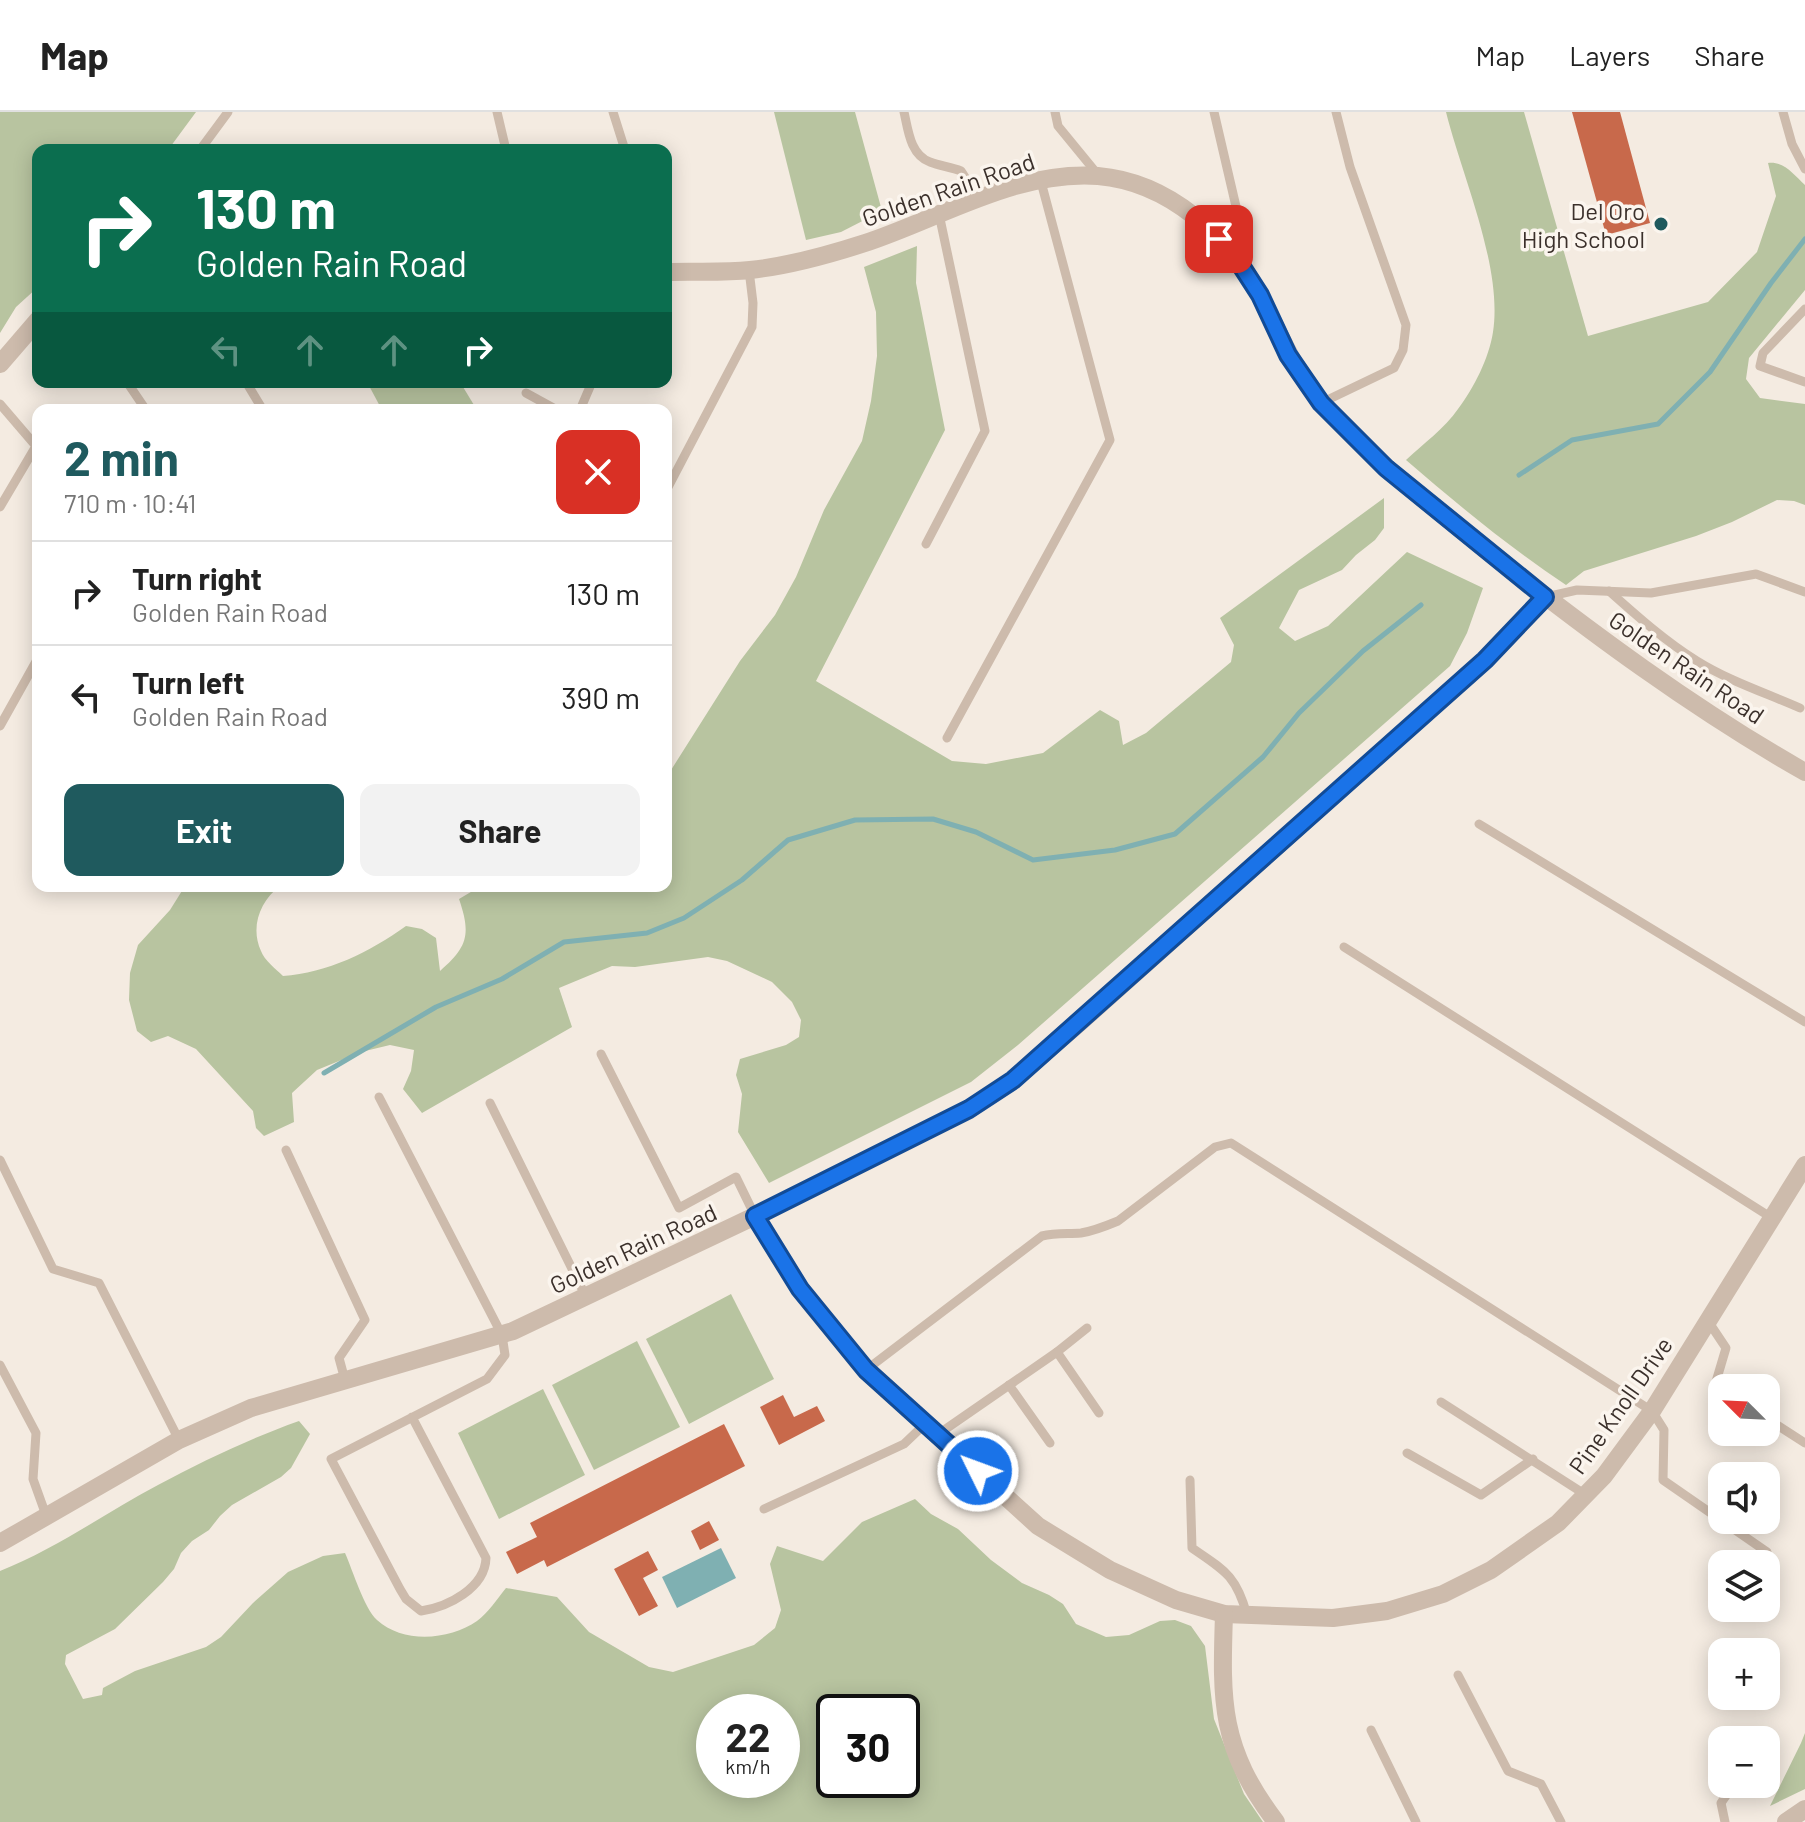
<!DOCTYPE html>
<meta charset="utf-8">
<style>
:root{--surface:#fff;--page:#f2f2f2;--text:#222;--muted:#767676;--line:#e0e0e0;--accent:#1f5a5e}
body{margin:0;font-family:Barlow,sans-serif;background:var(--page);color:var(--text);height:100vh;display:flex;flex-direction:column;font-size:30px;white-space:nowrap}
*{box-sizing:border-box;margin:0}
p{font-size:26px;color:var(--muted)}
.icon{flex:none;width:44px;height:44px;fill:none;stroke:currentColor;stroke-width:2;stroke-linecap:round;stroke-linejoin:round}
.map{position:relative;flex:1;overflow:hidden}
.sheet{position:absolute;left:32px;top:292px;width:640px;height:488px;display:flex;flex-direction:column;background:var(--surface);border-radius:16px;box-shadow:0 4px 20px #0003}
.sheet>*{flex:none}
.guide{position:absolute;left:32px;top:32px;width:640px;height:244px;border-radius:16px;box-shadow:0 4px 20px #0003;background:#0b6e4f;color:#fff;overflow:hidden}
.needle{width:52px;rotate:294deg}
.buttons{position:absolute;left:1708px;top:1262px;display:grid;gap:16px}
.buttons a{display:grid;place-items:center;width:72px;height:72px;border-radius:16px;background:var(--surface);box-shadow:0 4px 20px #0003;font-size:40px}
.speed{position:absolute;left:696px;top:1582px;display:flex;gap:16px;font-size:40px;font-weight:700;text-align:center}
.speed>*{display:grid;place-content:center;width:104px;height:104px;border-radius:50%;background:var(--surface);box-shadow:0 4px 20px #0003;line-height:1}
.speed small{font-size:20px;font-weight:400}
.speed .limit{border:4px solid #111;border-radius:12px;background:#fff;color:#111}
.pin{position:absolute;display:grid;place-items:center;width:68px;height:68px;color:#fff;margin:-34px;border-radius:16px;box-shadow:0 4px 12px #0006}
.me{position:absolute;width:88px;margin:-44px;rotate:312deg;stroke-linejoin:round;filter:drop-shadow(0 0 6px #0008)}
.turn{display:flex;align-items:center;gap:28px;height:168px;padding:0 32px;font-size:36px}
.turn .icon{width:104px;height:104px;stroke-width:2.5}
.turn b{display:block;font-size:56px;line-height:68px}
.lanes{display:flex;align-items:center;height:76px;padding:0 32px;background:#0003;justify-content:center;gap:40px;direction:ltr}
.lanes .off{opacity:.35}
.round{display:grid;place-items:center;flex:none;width:84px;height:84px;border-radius:16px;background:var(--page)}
.head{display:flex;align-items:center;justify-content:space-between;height:136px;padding:0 32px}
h1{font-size:48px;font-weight:700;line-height:60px;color:var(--accent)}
.action{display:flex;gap:16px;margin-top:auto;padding:16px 32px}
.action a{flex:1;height:92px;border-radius:16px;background:var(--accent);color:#fff;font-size:32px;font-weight:700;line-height:92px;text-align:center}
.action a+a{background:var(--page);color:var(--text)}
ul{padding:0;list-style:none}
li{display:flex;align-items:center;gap:24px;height:104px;padding:0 32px;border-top:2px solid var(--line)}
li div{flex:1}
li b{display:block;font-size:30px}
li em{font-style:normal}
header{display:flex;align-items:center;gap:48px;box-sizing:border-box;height:112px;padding:0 40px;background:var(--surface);border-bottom:2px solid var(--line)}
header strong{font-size:38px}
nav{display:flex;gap:44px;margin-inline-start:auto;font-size:28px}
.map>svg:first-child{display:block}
</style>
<header>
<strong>Map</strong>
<nav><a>Map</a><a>Layers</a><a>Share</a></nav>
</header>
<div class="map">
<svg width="1805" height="1710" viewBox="0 0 1805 1710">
<rect width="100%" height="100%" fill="#f4ebe1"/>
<g fill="#b8c4a0" fill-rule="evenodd">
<polygon points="0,0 196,0 168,38 38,38 38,175 16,195 0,221"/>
<polygon points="774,0 855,0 882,99 841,120 806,128"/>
<path d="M 1446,0 L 1524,0 L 1588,224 L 1708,190 L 1757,140 L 1776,84 L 1768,51 C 1784,49 1794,63 1805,73 L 1805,178 L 1749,246 L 1746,267 L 1760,286 L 1805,292 L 1805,393 L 1794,389 L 1777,388 L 1732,410 L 1696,424 L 1584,459 L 1566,473 C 1509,435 1457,392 1406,348 C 1423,332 1445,316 1458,297 C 1474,276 1489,246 1493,220 C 1503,155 1462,64 1446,0 Z"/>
<path d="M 917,134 L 916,171 L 945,318 L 816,569 L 952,649 L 986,652 L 1043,641 L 1100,598 L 1119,609 L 1123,633 L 1146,621 L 1231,550 L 1234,533 L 1220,506 L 1384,386 L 1384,416 L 1375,428 L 1356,443 L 1342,458 L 1299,478 L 1279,516 L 1295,529 L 1328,514 L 1407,440 L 1483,476 L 1467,521 L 1450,554 L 1018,933 L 971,970 L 769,1071 L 738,1020 L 742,982 L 736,963 L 740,947 L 786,933 L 799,925 L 801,908 L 792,890 L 772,870 L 727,849 L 708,845 L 635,855 L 612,854 L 559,876 L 572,915 L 422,1001 L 403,977 L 411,959 L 414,938 L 390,933 L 361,940 L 317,958 L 292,981 L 294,1010 L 264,1024 L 256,1016 L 253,999 L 196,937 L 168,924 L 151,930 L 137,919 L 129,888 L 130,861 L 138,833 L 170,798 L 185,774 L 280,774 C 260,789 250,815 261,839 C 264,848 276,857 283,864 C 327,861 370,840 406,814 L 422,817 L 436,826 L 440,859 C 468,835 471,822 459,787 L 481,774 L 666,774 L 666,666 L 740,549 L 775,503 L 796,465 L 824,398 L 862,329 L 871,289 L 877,244 L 876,200 L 864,155 Z"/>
<polygon points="367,270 460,270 477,298 382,298"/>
<polygon points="731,1182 774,1267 689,1312 646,1227"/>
<polygon points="637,1229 680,1315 594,1358 552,1273"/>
<polygon points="543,1277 585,1363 499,1407 458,1321"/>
<path d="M 299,1309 L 310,1322 L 291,1356 L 281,1365 L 232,1393 L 220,1404 L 209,1418 L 192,1429 L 181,1441 L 174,1457 L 163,1470 L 115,1517 L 66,1543 L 65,1552 L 83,1587 L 102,1583 L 103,1576 L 135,1559 L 206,1535 L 221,1525 L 253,1491 L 288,1460 L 323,1444 L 345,1441 C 353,1459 364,1496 377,1508 C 403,1532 450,1528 477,1509 C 488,1501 497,1487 506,1476 L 557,1485 L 589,1520 L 649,1555 L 673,1560 L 754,1533 L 775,1516 L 781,1498 L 770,1452 L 777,1434 L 823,1449 L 862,1410 L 915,1387 L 931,1402 L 958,1417 L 991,1448 L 1022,1471 L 1049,1483 L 1063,1492 L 1076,1512 L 1106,1525 L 1129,1523 L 1160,1509 L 1175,1508 L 1191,1514 L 1205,1534 L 1214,1607 L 1244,1682 L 1263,1710 L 0,1710 L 0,1459 C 56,1437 105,1401 158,1373 C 203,1349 251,1326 299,1309 ZM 714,1600 L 782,1600 L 782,1668 L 714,1668 ZM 834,1600 L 902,1600 L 902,1668 L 834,1668 Z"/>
<polygon points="1805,1621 1805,1677 1770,1694 1801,1631"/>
</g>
<polygon fill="#7fb0b2" points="721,1436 736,1466 677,1496 662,1465"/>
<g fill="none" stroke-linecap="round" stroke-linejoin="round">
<g stroke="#7fb0b2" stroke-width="5">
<polyline points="1519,363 1572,328 1658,312 1710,260 1771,171 1805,127"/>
<polyline points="324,961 436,895 502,867 564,830 647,821 684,806 742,768 788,728 855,708 933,707 976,720 1033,748 1115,738 1175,722 1263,645 1299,601 1363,539 1421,493"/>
</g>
</g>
<g fill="#c8694b">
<polygon points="1572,0 1620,0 1650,111 1606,123"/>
<polygon points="783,1283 794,1305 817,1294 825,1309 779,1333 760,1295"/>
<polygon points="724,1312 745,1354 547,1455 544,1448 517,1462 506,1440 537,1425 530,1411"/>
<polygon points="709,1409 719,1428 700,1438 691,1419"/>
<polygon points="648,1439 658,1458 643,1466 658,1494 639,1504 614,1457"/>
</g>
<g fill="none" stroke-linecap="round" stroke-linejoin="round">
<g stroke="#cdbbac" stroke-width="9">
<polyline points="497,0 506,38"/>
<polyline points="613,0 625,38"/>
<path d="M 904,0 C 908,17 910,43 930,50 C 940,54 951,55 961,59 L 979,87"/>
<polyline points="1055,0 1058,14 1099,64"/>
<polyline points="1214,0 1241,116 1231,138"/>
<polyline points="1783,0 1792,32 1805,57"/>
<polyline points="200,38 228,0"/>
<polyline points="1805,197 1763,241 1760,254 1805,270"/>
<polyline points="127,270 146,298"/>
<polyline points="246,270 263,298"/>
<polyline points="526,281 557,298"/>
<polyline points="1321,291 1394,256 1403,238 1406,213 1350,55 1336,0"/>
<polyline points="0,292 36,334 0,395"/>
<polyline points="580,298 592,270"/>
<polyline points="666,379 752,215 753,191 749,158"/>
<polyline points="926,432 985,319 939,102"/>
<path d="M 1609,479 C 1637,504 1665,529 1697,549 C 1729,569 1766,581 1800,596"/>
<polyline points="1546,485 1577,478 1651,481 1756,462 1805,480"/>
<polyline points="0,614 38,546"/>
<polyline points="947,626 1110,328 1040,66"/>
<polyline points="1479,712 1805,910"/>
<polyline points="1344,835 1772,1106"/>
<polyline points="601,942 679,1096 736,1065 755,1104"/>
<path d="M 379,985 L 502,1223 L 505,1243 L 487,1267 L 331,1347 L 400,1477 L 406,1487 L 421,1499 C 448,1495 485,1476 486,1446 L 412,1305"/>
<polyline points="490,991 586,1185"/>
<polyline points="286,1038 365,1208 339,1246 345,1268"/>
<polyline points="0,1048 53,1157 99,1171 179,1328"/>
<polyline points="1708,1209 1726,1236 1715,1273 1722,1277"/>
<polyline points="1057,1240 1087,1216"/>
<polyline points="0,1253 36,1321 33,1367 47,1406"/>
<path d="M 866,1258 L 1042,1124 C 1055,1121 1067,1122 1081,1121 C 1094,1119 1106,1114 1118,1109 L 1215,1035 L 1231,1031 L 1652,1299 L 1664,1318 L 1663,1368 L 1767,1440"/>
<polyline points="1009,1273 1050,1331"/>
<polyline points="1441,1290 1586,1383"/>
<polyline points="1766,1306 1805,1331"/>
<polyline points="937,1323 1057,1240 1099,1301"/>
<polyline points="1407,1341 1481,1383 1533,1347"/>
<path d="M 1190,1368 L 1192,1436 C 1224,1458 1236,1463 1247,1503"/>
<polyline points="764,1397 904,1332 925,1312"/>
<polyline points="1458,1563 1508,1659 1541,1672 1561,1710"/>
<polyline points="1371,1618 1416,1710"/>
<polyline points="1763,1628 1768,1621"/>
<polyline points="1725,1710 1721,1691 1734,1672"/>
</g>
<g stroke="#cdbbac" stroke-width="18">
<path d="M 666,160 C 694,159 722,161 750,158 C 789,154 828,143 865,131 C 941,106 1016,58 1098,64 C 1169,70 1228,124 1260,184 C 1280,221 1294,260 1323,292 C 1372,348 1432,394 1490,441 C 1590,520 1694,597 1805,660"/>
<polyline points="0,252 38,208"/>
<polyline points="755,1104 800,1177 866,1258 1038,1414 1110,1458 1176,1488 1224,1502 1333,1506 1387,1499 1443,1482 1491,1458 1558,1411 1604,1364 1652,1299 1805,1053"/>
<polyline points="0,1431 179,1328 251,1296 513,1219 755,1104 969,997 1013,968 1077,913 1485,548 1545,485"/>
<path d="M 1224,1502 C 1221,1591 1220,1636 1276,1710"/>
<polyline points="1786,1710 1805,1697"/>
</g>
</g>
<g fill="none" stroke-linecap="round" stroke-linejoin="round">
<g stroke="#114b97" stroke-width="20">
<polyline id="route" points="978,1359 866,1258 800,1177 755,1104 969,997 1013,968 1485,548 1545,485 1386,356 1321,291 1288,243 1260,183 1231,138 1219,127"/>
</g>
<use href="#route" stroke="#1a73e8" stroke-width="14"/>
</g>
<circle fill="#1f5a5e" stroke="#fbf5ee" stroke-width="3" cx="1661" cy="112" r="8"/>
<g text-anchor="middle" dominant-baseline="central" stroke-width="7" stroke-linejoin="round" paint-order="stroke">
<g font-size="24" fill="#3b302b" stroke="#fbf5ee">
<text transform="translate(948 77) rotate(-19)">Golden Rain Road</text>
<text transform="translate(1687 555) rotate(34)">Golden Rain Road</text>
<text transform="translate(633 1136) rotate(-25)">Golden Rain Road</text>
<text transform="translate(1620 1293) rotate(-55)">Pine Knoll Drive</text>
</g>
<g font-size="24" fill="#3b302b" stroke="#fbf5ee" text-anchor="end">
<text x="1645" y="98">Del Oro<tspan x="1645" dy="28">High School</tspan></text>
</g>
</g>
</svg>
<div class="buttons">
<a><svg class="needle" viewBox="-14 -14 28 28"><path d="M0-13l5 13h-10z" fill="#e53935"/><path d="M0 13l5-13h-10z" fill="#767676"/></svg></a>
<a><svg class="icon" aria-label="sound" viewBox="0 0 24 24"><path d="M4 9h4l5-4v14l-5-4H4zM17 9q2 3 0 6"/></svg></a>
<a><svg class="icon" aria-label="layers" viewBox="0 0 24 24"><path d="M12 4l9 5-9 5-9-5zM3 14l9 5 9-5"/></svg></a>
<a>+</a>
<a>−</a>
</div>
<div class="speed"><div>22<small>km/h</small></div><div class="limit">30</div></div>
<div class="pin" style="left:1219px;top:127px;background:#d93025"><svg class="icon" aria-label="arrive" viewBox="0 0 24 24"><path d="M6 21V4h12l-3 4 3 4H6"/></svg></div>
<svg class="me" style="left:978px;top:1359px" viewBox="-20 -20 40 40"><circle r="17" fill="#1a73e8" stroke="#fff" stroke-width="3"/><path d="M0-11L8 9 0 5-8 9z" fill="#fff"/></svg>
<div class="guide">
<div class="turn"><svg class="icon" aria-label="right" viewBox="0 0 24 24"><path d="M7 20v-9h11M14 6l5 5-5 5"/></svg><div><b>130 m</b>Golden Rain Road</div></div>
<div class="lanes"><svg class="icon off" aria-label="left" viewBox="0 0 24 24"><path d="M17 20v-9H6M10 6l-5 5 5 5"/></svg><svg class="icon off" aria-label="ahead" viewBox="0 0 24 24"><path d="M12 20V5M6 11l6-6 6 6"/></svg><svg class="icon off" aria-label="ahead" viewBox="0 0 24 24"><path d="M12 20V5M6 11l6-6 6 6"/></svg><svg class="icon" aria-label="right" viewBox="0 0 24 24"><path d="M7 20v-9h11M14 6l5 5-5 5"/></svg></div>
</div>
<section class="sheet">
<div class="head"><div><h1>2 min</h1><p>710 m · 10:41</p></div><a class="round" style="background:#d93025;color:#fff"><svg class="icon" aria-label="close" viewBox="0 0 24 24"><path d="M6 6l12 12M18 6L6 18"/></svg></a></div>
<ul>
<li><svg class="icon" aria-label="right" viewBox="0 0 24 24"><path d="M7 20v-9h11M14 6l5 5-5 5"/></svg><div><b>Turn right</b><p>Golden Rain Road</p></div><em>130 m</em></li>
<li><svg class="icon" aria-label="left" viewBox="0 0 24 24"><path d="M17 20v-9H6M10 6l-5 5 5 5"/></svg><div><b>Turn left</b><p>Golden Rain Road</p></div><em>390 m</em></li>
</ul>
<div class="action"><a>Exit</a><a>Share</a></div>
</section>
</div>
